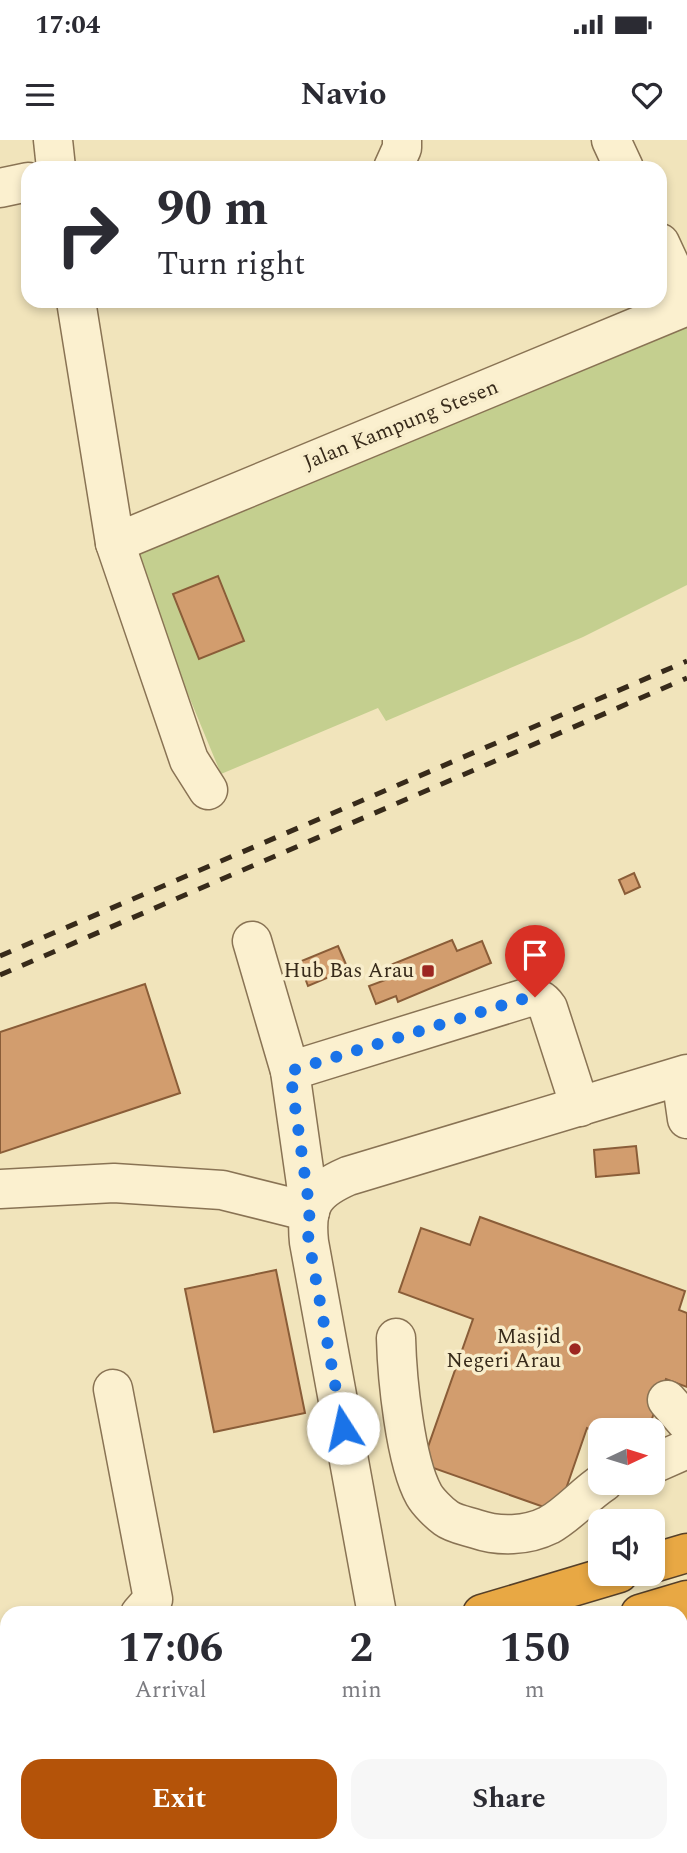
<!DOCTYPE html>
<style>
:root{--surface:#fff;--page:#f7f7f7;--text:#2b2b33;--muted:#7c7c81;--accent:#b45309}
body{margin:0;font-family:Spectral,serif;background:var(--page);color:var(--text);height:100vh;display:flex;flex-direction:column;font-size:26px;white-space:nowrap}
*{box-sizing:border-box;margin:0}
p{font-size:23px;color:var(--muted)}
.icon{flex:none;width:38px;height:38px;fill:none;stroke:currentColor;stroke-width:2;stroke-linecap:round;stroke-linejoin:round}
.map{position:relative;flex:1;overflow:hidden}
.details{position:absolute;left:0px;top:1466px;width:688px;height:247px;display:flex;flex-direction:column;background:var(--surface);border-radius:21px 21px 0 0;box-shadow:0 4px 10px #0003}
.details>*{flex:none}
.guide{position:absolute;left:21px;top:21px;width:646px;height:147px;border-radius:21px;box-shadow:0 4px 10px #0003;background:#fff;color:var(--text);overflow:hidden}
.needle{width:46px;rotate:86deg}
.tools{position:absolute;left:588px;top:1278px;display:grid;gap:14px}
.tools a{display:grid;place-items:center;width:77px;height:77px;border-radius:14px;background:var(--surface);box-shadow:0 4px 10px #0003;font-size:35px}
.pin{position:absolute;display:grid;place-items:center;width:60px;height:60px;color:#fff;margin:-72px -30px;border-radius:50% 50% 50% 0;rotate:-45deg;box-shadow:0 0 7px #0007}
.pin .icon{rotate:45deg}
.me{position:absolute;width:77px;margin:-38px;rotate:350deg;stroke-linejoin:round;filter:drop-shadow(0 0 5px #0008)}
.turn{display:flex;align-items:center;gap:24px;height:147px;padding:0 21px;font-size:32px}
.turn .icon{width:91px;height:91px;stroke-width:2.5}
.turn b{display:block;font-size:49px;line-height:60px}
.eta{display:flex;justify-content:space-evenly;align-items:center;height:119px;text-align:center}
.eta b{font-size:42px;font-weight:700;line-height:49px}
.cta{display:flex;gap:14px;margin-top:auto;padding:14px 21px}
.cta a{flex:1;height:80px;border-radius:21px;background:var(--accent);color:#fff;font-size:28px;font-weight:700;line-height:80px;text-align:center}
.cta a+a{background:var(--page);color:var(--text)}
.status{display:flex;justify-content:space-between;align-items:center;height:49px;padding:0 35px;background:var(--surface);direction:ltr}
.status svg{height:19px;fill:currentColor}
header{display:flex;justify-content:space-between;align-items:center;height:91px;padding:0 21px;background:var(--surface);font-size:32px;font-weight:700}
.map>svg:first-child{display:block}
</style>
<div class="status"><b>17:04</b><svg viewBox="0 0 49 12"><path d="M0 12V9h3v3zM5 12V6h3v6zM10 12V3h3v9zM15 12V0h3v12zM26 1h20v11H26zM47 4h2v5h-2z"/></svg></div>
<header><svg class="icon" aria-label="menu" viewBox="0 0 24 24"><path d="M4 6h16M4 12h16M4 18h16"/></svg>Navio<svg class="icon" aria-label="heart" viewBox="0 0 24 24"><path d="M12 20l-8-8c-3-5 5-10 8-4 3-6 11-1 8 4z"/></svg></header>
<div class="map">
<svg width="687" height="1713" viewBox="0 0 687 1713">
<rect width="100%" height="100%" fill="#f1e4bb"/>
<polygon fill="#c4cf8f" points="687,183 687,445 583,497 386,581 378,568 221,634 183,542 139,414"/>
<rect fill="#bac38f" x="194" y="1706" width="323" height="7"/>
<g fill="#d29d6e" stroke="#8a5d38" stroke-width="2">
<polygon points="218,436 244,501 199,519 173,454"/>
<polygon points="634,733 640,747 625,754 619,740"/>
<polygon points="452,800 457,811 482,801 491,823 398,862 396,856 376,864 369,846 388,839 383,828"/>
<polygon points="338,806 348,829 308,846 299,822"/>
<polygon points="145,844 180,953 0,1013 0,892"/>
<polygon points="636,1006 639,1033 596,1037 594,1010"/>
<polygon points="480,1077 685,1151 679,1170 687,1173 687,1247 666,1239 648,1290 600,1290 600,1293 587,1288 558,1372 422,1324 473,1179 399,1152 421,1088 470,1105"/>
<polygon points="276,1130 305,1273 214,1292 185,1149"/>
</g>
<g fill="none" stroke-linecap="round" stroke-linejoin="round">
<g stroke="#897354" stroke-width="41">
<g id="minor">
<polyline points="53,0 56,28"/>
<polyline points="611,0 624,28"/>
<polyline points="393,28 402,8 402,0"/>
<polyline points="0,48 28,42"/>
<polyline points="660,103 687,161"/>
<polyline points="76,161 115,403 189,620 208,650"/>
<polyline points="115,403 687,166"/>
<path d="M 290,931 L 526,858 C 537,857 542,859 548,868 L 580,967"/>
<polyline points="681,937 687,979"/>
<polyline points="0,1049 114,1043 222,1050 310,1072 290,931 252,801"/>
<path d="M 396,1198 C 397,1237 405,1321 424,1355 C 428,1362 439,1373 446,1378 C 454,1384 467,1386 476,1389 C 499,1397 527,1396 549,1385 C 569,1374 584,1355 604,1342"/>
<polyline points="113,1249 153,1459 140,1474"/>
<polyline points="667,1260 687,1283"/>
<polyline points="653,1324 687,1309"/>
<path d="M 377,1474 L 309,1102 C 305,1064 314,1051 348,1036 L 687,934"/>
<polyline points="0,1513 7,1512"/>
<polyline points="173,1706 173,1713"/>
<polyline points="551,1713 552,1706"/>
</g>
</g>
<g stroke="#564029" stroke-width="41">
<g id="highway">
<polyline points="653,1423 687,1413"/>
<polyline points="482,1474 619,1433"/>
<polyline points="640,1474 687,1460"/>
<polyline points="0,1613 7,1610"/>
<polyline points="0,1658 7,1656"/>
</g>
</g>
<use href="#minor" stroke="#fbf0cf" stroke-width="38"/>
<use href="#highway" stroke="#e8a844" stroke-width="38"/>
<g stroke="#372a1a" stroke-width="5" stroke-dasharray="12 12" stroke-linecap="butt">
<polyline points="0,816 687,521"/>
<polyline points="0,835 687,538"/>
</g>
</g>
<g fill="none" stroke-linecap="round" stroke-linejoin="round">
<polyline stroke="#1a73e8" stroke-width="12" stroke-dasharray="0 21.6" points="343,1288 309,1102 307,1087 310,1072 290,931 526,858 535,857"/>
</g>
<g fill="#9c2620" stroke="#f8edcb" stroke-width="2.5">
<rect x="421" y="824" width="14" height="14" rx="3.5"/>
<circle cx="575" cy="1209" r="7"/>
</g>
<g text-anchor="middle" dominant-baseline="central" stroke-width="7" stroke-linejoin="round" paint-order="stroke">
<g font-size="21" fill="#372a1a" stroke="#f8edcb">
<text transform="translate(401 285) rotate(-22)">Jalan Kampung Stesen</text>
</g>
<g font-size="21" fill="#372a1a" stroke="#f8edcb" text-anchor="end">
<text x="414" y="831">Hub Bas Arau</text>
<text x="561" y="1197">Masjid<tspan x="561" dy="24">Negeri Arau</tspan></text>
</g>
</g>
</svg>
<div class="tools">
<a><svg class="needle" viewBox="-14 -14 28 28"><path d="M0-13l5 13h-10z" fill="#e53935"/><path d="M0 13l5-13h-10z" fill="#7c7c81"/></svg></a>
<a><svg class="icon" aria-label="sound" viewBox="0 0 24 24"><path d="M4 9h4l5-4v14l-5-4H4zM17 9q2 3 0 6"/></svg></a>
</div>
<div class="pin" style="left:535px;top:857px;background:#d93025"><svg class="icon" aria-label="arrive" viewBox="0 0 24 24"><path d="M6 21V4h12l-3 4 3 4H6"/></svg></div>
<svg class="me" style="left:343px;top:1288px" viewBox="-20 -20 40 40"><circle r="19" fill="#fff"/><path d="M0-13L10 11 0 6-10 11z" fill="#1a73e8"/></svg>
<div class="guide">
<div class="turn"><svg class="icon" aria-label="right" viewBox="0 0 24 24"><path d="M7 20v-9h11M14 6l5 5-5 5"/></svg><div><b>90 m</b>Turn right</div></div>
</div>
<section class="details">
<div class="eta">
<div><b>17:06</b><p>Arrival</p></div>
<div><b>2</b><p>min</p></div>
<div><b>150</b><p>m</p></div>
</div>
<div class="cta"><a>Exit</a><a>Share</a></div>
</section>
</div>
